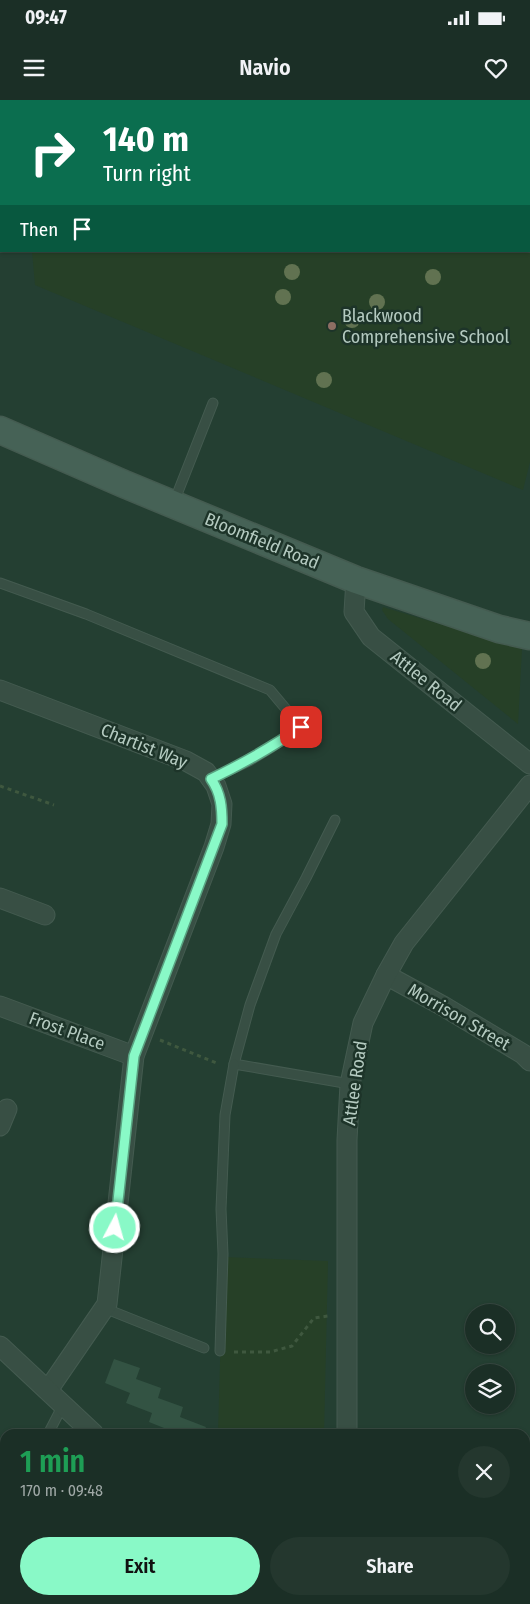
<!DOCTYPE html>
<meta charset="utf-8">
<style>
:root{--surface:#1b2f26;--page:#24372e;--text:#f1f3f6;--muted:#a0a9a7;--line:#394a43;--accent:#89f9c7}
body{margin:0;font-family:"Fira Sans Condensed",sans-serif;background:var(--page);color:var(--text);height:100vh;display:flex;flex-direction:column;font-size:19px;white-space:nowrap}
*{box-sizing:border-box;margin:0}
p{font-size:16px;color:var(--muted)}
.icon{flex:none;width:28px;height:28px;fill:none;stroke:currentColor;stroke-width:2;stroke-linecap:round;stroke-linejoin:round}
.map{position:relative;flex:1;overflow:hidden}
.details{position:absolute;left:0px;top:1329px;width:530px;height:176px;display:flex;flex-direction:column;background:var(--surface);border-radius:15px 15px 0 0;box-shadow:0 1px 4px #0004,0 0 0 1px var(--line)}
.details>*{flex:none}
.hud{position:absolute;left:0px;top:0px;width:530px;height:152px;box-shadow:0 1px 4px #0004,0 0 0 1px var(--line);background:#0b6e4f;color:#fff;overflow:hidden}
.buttons{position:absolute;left:465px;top:1204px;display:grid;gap:10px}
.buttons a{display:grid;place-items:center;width:50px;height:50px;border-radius:50%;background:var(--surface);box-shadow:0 1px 4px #0004,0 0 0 1px var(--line);font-size:25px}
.pin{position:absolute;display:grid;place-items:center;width:42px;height:42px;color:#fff;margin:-21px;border-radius:10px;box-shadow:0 2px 8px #0006}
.me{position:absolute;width:55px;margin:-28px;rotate:6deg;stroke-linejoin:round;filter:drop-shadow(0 0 4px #0008)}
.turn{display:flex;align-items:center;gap:18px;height:105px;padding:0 20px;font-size:22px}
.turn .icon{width:65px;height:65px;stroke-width:2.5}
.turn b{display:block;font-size:35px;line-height:42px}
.then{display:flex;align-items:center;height:48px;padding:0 20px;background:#0003;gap:10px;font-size:19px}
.round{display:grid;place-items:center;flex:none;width:52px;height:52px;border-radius:26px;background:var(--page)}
.summary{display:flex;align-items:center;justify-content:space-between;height:85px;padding:0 20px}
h1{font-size:30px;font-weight:600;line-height:38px;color:#1e9e55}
.button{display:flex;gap:10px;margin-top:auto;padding:10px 20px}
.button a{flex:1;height:58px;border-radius:30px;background:var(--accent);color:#111;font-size:20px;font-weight:600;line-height:58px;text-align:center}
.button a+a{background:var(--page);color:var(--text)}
.status{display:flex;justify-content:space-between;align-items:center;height:35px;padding:0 25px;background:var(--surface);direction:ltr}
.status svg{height:14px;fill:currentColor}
header{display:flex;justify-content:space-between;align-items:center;height:65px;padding:0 20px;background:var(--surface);font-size:22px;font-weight:600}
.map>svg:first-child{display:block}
</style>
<div class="status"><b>09:47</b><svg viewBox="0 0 49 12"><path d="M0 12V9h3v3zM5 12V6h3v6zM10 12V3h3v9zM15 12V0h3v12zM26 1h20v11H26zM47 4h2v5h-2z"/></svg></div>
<header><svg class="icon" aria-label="menu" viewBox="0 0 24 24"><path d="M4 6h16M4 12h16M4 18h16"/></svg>Navio<svg class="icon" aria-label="heart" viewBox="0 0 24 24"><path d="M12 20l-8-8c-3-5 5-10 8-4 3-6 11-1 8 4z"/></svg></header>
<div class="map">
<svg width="530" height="1504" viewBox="0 0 530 1504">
<rect width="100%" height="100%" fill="#243f32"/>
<g fill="#264027">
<polygon points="250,0 530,0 530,362 523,390 35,185 32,151 529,151 529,1 248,1"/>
<polygon points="383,507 522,549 518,624 388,519 382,510"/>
<polygon points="223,1157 328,1161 324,1334 218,1334"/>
</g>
<polygon fill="#335343" points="114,1259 140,1268 136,1279 161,1288 158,1298 183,1307 180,1317 206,1327 203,1334 174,1334 174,1332 149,1322 152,1313 126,1303 130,1293 105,1283"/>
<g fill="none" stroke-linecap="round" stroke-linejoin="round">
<g stroke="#445b50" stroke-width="11">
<g id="lane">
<polyline points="174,402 213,303"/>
<polyline points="0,483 86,514 270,590 301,627 272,647 249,661 211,679"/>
<polyline points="335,720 306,778 276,834 250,905 234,964 350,984"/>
<polyline points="104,1208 204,1248"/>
<polyline points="220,1251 223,1154 221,1109 225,1015 234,964"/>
<polyline points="48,1334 63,1305"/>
<polyline points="0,1376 5,1378"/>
<polyline points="0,1394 5,1391"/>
<polyline points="152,1500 153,1504"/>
</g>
</g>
<g stroke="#445b50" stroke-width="21">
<g id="street">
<polyline points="356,480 354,512 371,537 530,664"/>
<polyline points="0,590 186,661 206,672 216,686 222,704 221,724 214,747 134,956 107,1204 48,1290"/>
<polyline points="0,798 45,815"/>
<polyline points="386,875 443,906 523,954 530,961"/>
<polyline points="0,906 134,956"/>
<polyline points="0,1026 7,1009"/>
<polyline points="0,1246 94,1334"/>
<polyline points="347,1334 347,1040 350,984 363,923 386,875 404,843 530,685"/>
<polyline points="344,1504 344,1500"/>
</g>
</g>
<g stroke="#445b50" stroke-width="29">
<polyline id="secondary" points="0,330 124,384 356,480 499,529 530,536"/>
</g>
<g stroke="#3f583f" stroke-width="3" stroke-dasharray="4 4" stroke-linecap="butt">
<polyline points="0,686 54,705"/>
<polyline points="160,940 219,964"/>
<polyline points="234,1252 270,1252 292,1246 314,1218 328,1216"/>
</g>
<use href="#lane" stroke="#384f44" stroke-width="9"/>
<use href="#street" stroke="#384f44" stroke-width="19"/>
<use href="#secondary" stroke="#466256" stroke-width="26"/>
</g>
<g fill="#617251">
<circle cx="292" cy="172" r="8"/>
<circle cx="433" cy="177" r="8"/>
<circle cx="283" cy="197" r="8"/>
<circle cx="377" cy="202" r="8"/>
<circle cx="352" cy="220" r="8"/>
<circle cx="324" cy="280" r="8"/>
<circle cx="483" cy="561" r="8"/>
</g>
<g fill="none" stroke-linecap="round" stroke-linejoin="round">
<g stroke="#59a281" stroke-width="12">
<path id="route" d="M 115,1128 L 134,956 L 222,724 C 222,708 221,693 211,679 C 244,663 271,648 301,627"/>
</g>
<use href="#route" stroke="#89f9c7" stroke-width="9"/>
</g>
<circle fill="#8d6e63" stroke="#1d3429" stroke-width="2" cx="332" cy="226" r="5"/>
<g text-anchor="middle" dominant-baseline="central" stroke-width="5" stroke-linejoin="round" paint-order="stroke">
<g font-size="18" fill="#b4cac0" stroke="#1d3429" text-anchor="start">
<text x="342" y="216">Blackwood<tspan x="342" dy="21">Comprehensive School</tspan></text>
</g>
<g font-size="18" fill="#b4cac0" stroke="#1d3429">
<text transform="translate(262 441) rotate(22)">Bloomfield Road</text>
<text transform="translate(426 581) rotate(39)">Attlee Road</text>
<text transform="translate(144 646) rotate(22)">Chartist Way</text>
<text transform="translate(459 917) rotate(30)">Morrison Street</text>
<text transform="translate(67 931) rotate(20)">Frost Place</text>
<text transform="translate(355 983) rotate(-82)">Attlee Road</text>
</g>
</g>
</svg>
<div class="buttons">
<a><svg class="icon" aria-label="search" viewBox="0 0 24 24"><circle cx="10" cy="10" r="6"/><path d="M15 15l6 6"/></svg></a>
<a><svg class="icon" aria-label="layers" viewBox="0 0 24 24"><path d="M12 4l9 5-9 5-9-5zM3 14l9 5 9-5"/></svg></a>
</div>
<div class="pin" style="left:301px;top:627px;background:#d93025"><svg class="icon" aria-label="arrive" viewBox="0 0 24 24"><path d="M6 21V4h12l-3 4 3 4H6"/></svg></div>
<svg class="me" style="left:115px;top:1128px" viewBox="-20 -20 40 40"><circle r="17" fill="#89f9c7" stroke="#fff" stroke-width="3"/><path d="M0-11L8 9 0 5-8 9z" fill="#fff"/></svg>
<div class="hud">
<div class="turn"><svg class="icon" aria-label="right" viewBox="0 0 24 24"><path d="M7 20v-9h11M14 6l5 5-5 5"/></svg><div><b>140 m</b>Turn right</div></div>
<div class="then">Then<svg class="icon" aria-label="arrive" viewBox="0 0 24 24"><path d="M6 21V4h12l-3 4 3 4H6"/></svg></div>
</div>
<section class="details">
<div class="summary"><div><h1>1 min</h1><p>170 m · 09:48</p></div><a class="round"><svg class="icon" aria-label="close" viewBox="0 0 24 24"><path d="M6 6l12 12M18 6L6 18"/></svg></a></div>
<div class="button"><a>Exit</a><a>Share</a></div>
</section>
</div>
